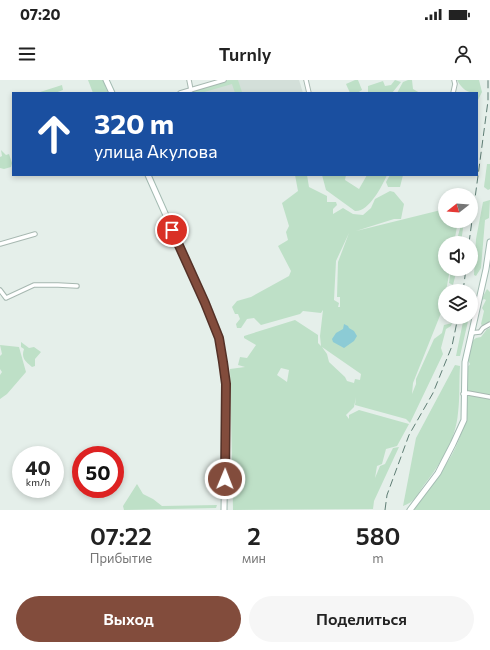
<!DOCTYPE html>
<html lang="ru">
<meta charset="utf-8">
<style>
:root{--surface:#fff;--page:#f6f6f6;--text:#222;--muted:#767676;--accent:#824c3c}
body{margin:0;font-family:Commissioner,sans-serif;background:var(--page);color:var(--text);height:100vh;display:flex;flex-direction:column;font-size:15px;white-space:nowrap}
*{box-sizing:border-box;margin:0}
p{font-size:13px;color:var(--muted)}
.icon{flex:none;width:22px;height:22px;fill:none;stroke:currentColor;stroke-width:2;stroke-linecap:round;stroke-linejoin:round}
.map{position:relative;height:430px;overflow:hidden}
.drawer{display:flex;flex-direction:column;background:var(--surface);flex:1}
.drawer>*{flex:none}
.banner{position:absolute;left:12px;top:12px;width:466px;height:84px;border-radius:0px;box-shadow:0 2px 6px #0003;background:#1a4fa0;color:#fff;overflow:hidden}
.needle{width:26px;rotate:253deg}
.buttons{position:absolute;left:438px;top:108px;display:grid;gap:8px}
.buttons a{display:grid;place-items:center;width:40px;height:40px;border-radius:50%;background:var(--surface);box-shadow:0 2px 6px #0003;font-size:20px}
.speed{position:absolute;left:12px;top:366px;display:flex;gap:8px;font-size:20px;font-weight:700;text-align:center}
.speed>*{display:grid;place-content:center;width:52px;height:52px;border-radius:50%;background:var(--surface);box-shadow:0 2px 6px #0003;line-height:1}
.speed small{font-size:10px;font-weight:400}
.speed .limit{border:6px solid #d22;background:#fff;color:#111}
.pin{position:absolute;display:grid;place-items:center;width:34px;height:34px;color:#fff;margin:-17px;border:2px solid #fff;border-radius:50%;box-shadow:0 1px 4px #0007}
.me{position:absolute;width:44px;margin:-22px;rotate:1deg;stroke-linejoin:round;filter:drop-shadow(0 0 3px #0008)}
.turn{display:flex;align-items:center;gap:14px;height:84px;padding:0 16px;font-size:18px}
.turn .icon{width:52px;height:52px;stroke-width:2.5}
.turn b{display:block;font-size:28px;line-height:34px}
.eta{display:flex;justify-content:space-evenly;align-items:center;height:68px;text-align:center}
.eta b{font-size:24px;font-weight:600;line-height:28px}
.primary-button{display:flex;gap:8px;margin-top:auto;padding:8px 16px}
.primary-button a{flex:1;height:46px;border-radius:24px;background:var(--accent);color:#fff;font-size:16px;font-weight:600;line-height:46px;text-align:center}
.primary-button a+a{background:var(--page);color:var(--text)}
.status{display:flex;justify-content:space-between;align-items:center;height:28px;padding:0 20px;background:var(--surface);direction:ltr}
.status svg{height:11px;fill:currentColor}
header{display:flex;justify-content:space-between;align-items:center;height:52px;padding:0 16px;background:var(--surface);font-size:18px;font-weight:600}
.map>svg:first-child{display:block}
</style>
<div class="status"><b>07:20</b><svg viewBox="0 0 49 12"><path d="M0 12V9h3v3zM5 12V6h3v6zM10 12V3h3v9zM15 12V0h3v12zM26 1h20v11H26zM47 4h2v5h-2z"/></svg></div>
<header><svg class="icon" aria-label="menu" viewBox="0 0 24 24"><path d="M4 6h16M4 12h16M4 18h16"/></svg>Turnly<svg class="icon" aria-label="person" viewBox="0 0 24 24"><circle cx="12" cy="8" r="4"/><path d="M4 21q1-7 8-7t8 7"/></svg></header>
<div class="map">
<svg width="490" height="430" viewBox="0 0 490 430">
<rect width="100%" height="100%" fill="#e5efea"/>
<polygon fill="#d3dfd9" points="236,0 299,0 303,13 193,13"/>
<g fill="#bee0c7" fill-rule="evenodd">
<polygon points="88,0 103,0 108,13 93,13"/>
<polygon points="228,0 238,0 242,12 235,13 232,4 201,13 186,13"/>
<polygon points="355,0 358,0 362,10 357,13 350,13 346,4"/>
<polygon points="395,0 401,2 392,13 368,13 368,6 383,1 385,6 391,5"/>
<polygon points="408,0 412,0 413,9 420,13 397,13 403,2"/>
<path d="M 457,0 L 479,0 L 482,12 L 478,20 L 477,19 L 477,13 C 467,13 462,9 457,0 Z"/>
<polygon points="62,5 63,10 55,13 37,13"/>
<polygon points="1,70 6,75 9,74 12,83 11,87 4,89 0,88 0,77 2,76"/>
<polygon points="487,84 490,84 490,109 488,110 484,107"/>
<path d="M 295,95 L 307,95 L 309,107 L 327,116 L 327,122 L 336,122 L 337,125 L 333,129 L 333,134 L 343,128 L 353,134 L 363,135 L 371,128 L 375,119 L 390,111 L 394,112 L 404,124 L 401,139 L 394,139 L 356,151 L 445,129 L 445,141 L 458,141 L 454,163 L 445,163 L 445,189 L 450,189 L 446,211 L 445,211 L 445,223 L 413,303 L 412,314 L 416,304 L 416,299 L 434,259 L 442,253 L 444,245 L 452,243 L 451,246 L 446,249 L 441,268 L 443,274 L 410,343 L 406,339 L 355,325 L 356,317 L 354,327 L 346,335 L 349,339 L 349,335 L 359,330 L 409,344 L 397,366 L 386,369 L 382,384 L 377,386 L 375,398 L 380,386 L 385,384 L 393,368 L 399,367 L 374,421 L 373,429 L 233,430 L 230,289 L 245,287 L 238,285 L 240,277 L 247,278 L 256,265 L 244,258 L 244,256 L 295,240 L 318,255 L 318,263 L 321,266 L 320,256 L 323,230 L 321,233 L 303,231 L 300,234 L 261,245 L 254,238 L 247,239 L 241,248 L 237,248 L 236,244 L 240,239 L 238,234 L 235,234 L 232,227 L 237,221 L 251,217 L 289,196 L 291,191 L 278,166 L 288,160 L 286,152 L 289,146 L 282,123 L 298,111 ZM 349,153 L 338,182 L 337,217 L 340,217 L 340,227 L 338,227 L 339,223 L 334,220 L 336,181 ZM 322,267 L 361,294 L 360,300 L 355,299 L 354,303 L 347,301 L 345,297 L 329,282 L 327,274 ZM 281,288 L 289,290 L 287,302 L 277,295 Z"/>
<path d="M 322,95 L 346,95 L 345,100 L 359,109 L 367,95 L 387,95 C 382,106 369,132 355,131 L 326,110 Z"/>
<polygon points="390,95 403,95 400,107 388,107 386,102"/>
<polygon points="490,120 489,138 485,140 481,188 476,196 474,195 476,159 483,122"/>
<polygon points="461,141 464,141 461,163 456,163 461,145"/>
<polygon points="451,189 457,189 453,205 449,203"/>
<polygon points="487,209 490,212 490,244 484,248 481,244 484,231 482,228 486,220 484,219 480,222"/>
<polygon points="464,237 469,237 460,276 456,276"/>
<polygon points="490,248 490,316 465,312 466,289 470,284 466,277 471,262 476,258 481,257 487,249"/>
<path d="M 21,262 L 29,268 L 34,267 L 41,272 L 35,279 L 35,286 L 32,287 C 25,281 21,278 24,269 L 21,267 Z"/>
<polygon points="0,265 19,267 26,292 7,314 0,319 0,295 2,292 0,289 0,276 2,274"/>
<path d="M 455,285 L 460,286 C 459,302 460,318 458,333 C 456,359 440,385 424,405 C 417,415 415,422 403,426 L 416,358 Z"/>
<path d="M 469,314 L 490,318 L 490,430 L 415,430 L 414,428 C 429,409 458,373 462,349 C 464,338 463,326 464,315 Z"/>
<polygon points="137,404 143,414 153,419 162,426 217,425 216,428 124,430 123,426"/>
</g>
<polygon fill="#8ccbd5" points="344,244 348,246 349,248 354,251 357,256 354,261 344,268 333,262 332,259 336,253 343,249"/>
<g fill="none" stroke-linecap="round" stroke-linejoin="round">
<g stroke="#a7b8b1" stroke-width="5.5">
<g id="street">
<polyline points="189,0 191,10"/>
<polyline points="306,0 309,13"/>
<polyline points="180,13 224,0"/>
<polyline points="453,13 455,4 454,0"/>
<polyline points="0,164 35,154"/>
<polyline points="0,210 6,218 34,205 58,205 77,206"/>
<polyline points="471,253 480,252 483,248 490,244"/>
<polyline points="463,314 468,313 490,317"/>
</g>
</g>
<g stroke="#a3bbb2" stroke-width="7">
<g id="secondary">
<polyline points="106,0 112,13"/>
<polyline points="148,95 205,223 219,259 223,282 226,305 224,430"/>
<polyline points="410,430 438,393 453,364 464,340 465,282 486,189 490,162"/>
</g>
</g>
<use href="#street" stroke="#fff" stroke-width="3.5"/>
<use href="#secondary" stroke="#fff" stroke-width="5"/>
<g stroke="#5e7d74" stroke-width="1" stroke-dasharray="8 4" stroke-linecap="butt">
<polyline points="469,163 488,21 488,0"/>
<polyline points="463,211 466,189"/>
<polyline points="385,430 387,415 409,355 433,313 452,266 458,237"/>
</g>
</g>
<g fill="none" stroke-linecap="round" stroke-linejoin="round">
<g stroke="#543127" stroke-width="10">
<polyline id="route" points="172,150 205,223 219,258 223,282 226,304 225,399"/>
</g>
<use href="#route" stroke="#824c3c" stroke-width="7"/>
</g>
</svg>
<div class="buttons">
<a><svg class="needle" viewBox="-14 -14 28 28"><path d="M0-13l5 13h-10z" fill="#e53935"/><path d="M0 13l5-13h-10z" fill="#767676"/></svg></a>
<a><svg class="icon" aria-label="sound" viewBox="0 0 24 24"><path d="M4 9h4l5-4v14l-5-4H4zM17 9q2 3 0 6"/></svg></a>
<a><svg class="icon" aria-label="layers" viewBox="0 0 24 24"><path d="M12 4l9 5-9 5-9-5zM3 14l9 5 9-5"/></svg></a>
</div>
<div class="speed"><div>40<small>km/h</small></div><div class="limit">50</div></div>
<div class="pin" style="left:172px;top:150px;background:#d93025"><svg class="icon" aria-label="arrive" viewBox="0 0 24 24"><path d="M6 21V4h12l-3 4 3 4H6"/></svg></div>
<svg class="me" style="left:225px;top:399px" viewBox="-20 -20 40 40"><circle r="17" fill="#824c3c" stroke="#fff" stroke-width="3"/><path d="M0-11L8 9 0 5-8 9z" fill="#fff"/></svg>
<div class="banner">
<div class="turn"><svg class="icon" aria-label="ahead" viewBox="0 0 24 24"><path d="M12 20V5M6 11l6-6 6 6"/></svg><div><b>320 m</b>улица Акулова</div></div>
</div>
</div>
<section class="drawer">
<div class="eta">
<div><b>07:22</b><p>Прибытие</p></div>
<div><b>2</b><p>мин</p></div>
<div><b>580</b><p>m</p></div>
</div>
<div class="primary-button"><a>Выход</a><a>Поделиться</a></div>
</section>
